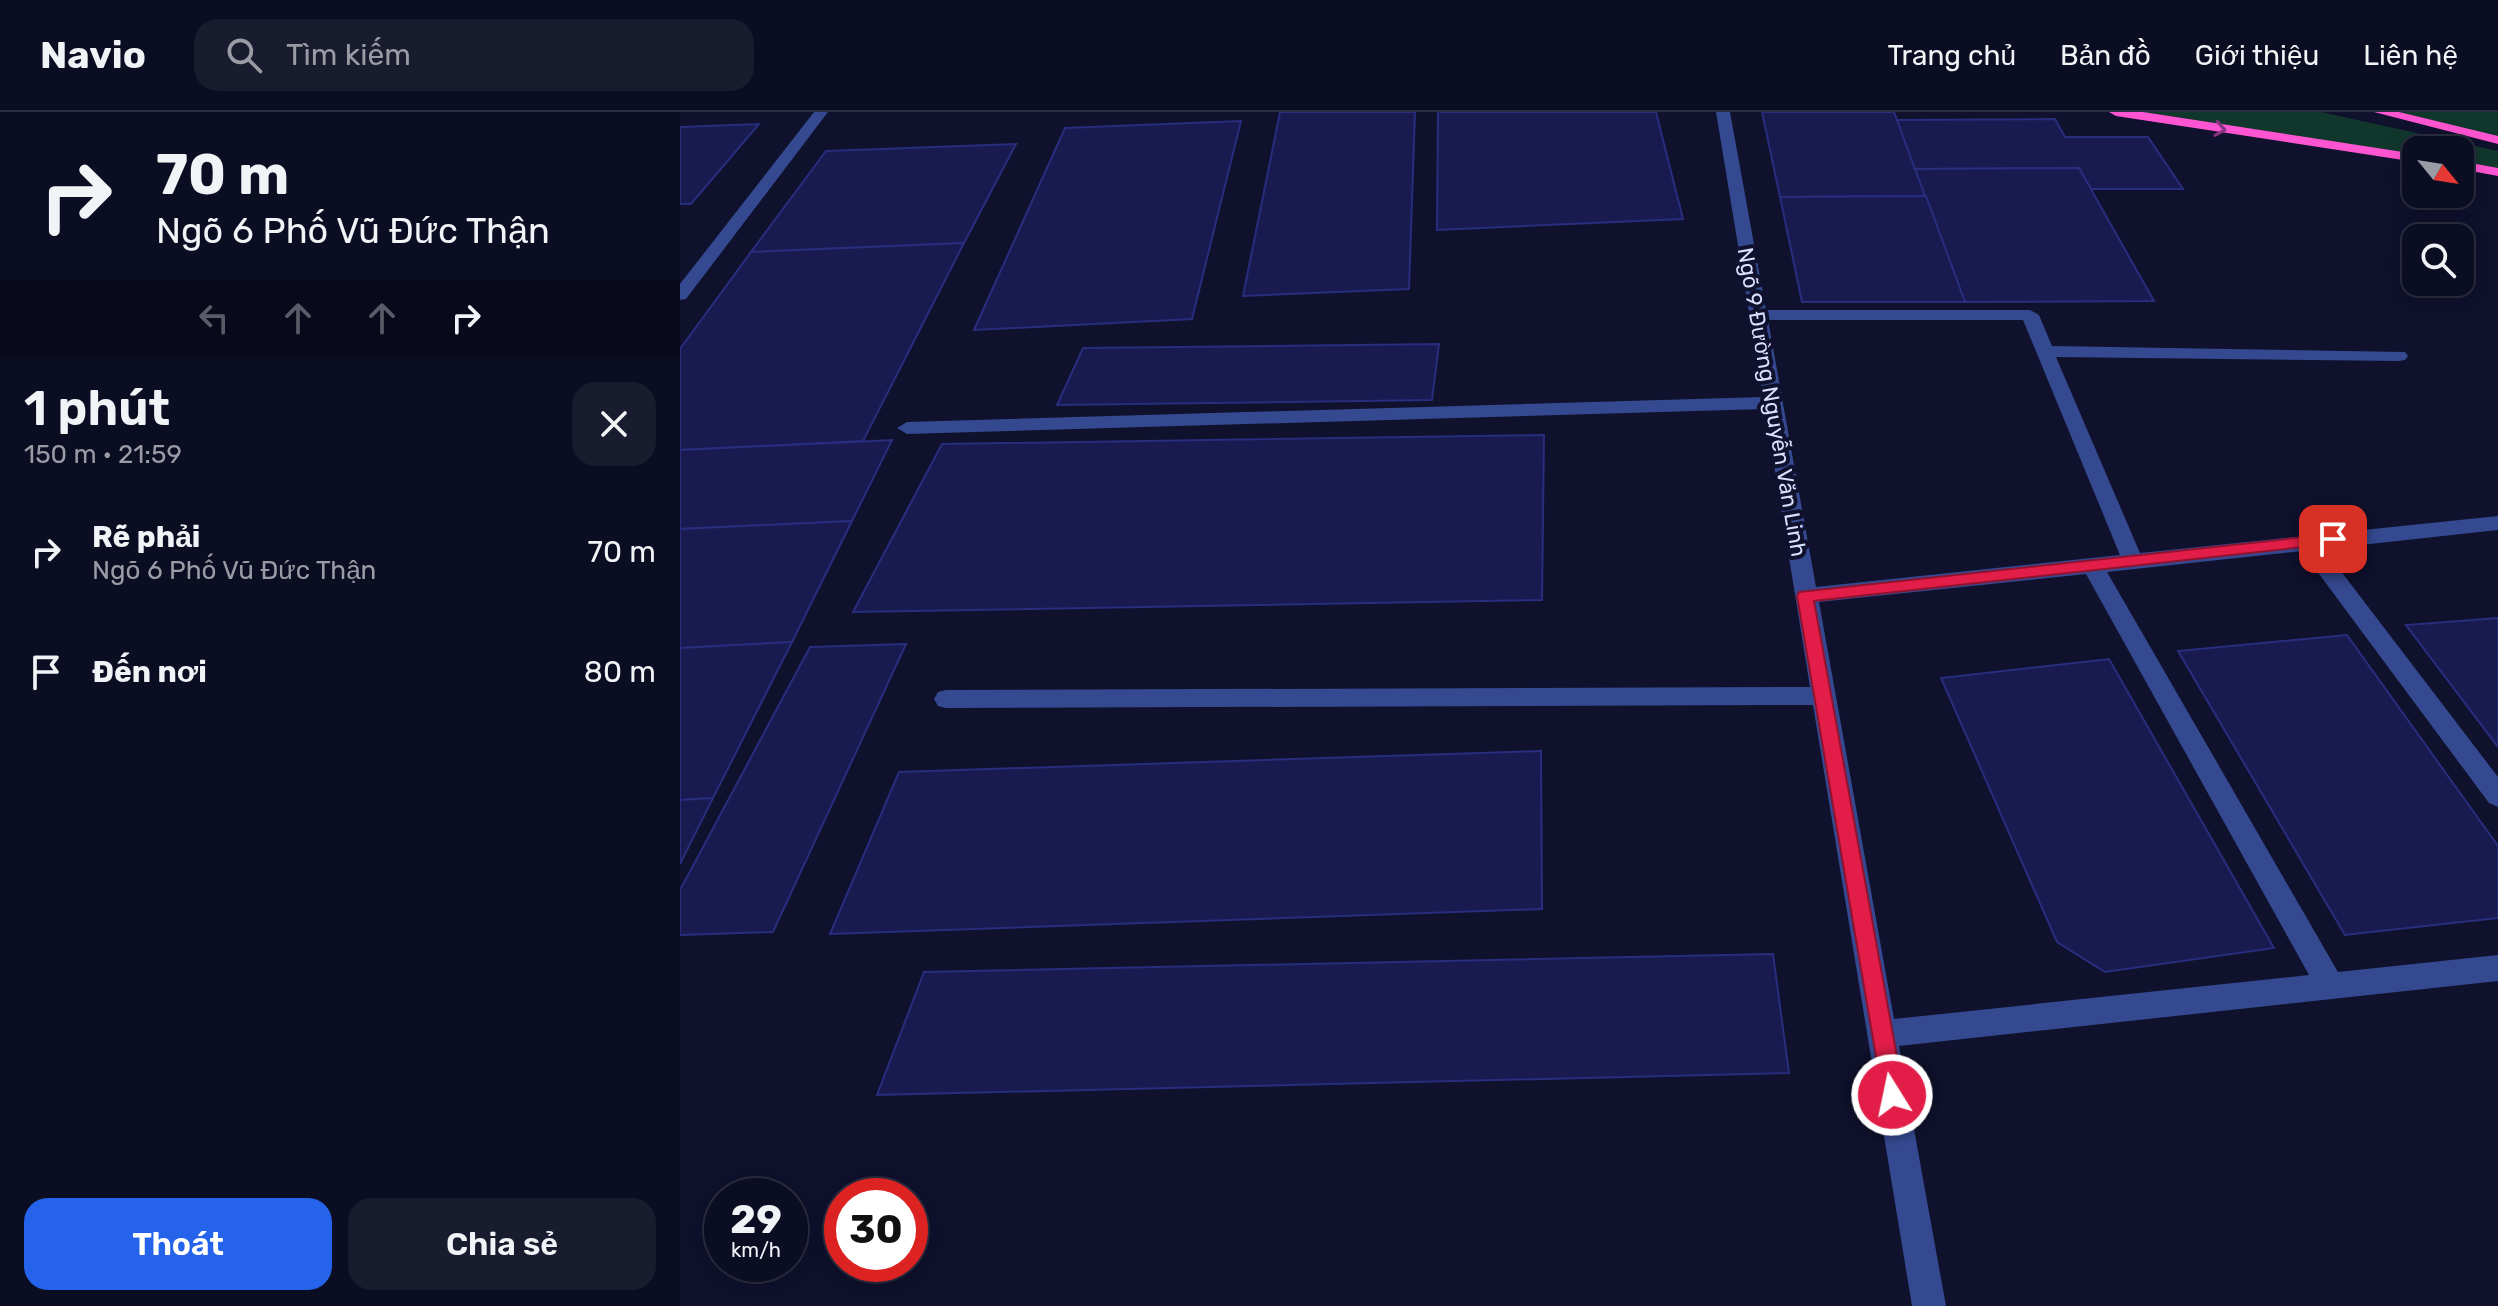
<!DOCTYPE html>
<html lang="vi">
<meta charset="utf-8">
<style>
:root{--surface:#0b0d22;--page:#191b2f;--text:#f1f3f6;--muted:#9a9ca5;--line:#2b2d40;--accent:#2563eb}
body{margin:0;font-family:Rubik,sans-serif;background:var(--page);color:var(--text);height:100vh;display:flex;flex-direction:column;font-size:30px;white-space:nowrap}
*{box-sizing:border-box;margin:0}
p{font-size:26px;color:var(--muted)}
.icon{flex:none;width:44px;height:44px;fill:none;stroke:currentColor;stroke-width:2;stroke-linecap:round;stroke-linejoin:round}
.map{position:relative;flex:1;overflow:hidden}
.panel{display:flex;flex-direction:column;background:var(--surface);width:680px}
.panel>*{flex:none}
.top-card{background:#0b0d22;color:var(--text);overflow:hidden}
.needle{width:52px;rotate:120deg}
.controls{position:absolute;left:1722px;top:24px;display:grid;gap:16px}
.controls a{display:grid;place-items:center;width:72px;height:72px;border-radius:16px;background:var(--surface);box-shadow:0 4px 20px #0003,0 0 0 2px var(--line);font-size:40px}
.speed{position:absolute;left:24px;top:1066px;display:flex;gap:16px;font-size:40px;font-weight:700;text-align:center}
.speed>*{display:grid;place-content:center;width:104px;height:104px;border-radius:50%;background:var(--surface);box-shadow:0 4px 20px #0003,0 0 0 2px var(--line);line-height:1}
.speed small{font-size:20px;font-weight:400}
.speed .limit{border:12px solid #d22;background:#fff;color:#111}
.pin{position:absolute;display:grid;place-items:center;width:68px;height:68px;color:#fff;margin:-34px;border-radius:16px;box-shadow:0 4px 12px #0006}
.me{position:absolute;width:88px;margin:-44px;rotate:350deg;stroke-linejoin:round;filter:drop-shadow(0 0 6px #0008)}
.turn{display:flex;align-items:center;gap:28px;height:168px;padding:0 24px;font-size:36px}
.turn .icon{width:104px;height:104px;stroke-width:2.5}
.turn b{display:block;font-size:56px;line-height:68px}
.lanes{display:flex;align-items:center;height:76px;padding:0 24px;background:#0003;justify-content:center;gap:40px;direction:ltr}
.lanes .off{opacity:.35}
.round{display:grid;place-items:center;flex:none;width:84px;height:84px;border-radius:24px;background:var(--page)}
.summary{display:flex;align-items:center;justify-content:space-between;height:136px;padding:0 24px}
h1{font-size:48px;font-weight:600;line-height:60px}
.primary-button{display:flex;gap:16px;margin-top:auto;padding:16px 24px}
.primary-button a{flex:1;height:92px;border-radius:24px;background:var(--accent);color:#fff;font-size:32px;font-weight:600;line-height:92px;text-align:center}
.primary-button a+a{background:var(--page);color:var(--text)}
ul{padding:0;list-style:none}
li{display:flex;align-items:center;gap:24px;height:120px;padding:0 24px}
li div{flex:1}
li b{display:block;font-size:30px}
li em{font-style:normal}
header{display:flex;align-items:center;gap:48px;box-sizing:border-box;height:112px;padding:0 40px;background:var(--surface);border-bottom:2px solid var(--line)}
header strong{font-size:38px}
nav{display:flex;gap:44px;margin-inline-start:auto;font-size:28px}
.search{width:560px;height:72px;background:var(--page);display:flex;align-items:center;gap:20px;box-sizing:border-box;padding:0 28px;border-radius:24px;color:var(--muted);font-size:30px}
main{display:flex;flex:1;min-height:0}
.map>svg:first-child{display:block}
</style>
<header>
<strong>Navio</strong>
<div class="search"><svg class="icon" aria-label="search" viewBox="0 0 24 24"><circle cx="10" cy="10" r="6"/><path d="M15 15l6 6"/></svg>Tìm kiếm</div>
<nav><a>Trang chủ</a><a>Bản đồ</a><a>Giới thiệu</a><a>Liên hệ</a></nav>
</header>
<main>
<section class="panel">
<div class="top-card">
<div class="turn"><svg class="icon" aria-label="right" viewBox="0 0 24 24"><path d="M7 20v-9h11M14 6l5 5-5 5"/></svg><div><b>70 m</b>Ngõ 6 Phố Vũ Đức Thận</div></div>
<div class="lanes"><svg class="icon off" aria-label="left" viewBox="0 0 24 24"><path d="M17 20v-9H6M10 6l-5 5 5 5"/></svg><svg class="icon off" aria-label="ahead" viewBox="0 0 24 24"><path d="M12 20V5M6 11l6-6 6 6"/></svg><svg class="icon off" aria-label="ahead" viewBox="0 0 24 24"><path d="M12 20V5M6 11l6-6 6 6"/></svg><svg class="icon" aria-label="right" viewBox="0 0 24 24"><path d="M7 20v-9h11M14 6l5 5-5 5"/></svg></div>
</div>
<div class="summary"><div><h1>1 phút</h1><p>150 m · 21:59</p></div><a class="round"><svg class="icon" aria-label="close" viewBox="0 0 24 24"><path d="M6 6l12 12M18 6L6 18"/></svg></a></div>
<ul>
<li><svg class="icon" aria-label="right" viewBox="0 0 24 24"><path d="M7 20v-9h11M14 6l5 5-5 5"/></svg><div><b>Rẽ phải</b><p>Ngõ 6 Phố Vũ Đức Thận</p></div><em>70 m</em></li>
<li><svg class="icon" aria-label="arrive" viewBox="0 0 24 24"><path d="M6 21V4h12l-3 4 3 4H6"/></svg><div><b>Đến nơi</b></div><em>80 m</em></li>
</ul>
<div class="primary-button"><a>Thoát</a><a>Chia sẻ</a></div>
</section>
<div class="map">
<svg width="1818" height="1194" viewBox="0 0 1818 1194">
<rect width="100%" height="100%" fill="#0f112d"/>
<g fill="#11372c">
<polygon points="1448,0 1641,0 1818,39 1818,58 1780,52 1780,38 1736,38 1736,46"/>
<polygon points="1712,0 1818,0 1818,25"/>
</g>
<g fill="#191b50" stroke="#282d7e" stroke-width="2">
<polygon points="600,0 735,0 729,177 563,184"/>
<polygon points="758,0 976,0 1003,107 757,118"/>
<polygon points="1082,0 1214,0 1246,84 1100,85"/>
<polygon points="1375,7 1385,25 1468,25 1503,77 1411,77 1399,56 1235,57 1217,8"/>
<polygon points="561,9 512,207 294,218 385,16"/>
<polygon points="79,12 11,92 0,92 0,15"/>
<polygon points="336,32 284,131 71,140 146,39"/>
<polygon points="1399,56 1474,189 1285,190 1235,57"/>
<polygon points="1246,84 1285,190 1122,190 1100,85"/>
<polygon points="284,131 183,329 0,338 0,237 71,140"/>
<polygon points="759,232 752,288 377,293 403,236"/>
<polygon points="864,323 862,488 173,500 262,332"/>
<polygon points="212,328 172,409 0,417 0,338"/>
<polygon points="172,409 112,530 0,536 0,417"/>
<polygon points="1818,506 1818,635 1726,513"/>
<polygon points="1667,523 1818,734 1818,806 1665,823 1498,539"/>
<polygon points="112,530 33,686 0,688 0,536"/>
<polygon points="226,532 93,820 0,823 0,778 130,535"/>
<polygon points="1429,547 1594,836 1425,860 1377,830 1261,566"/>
<polygon points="861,639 862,797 150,822 219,660"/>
<polygon points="33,686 0,752 0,688"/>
<polygon points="1093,842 1109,961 197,983 244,860"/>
</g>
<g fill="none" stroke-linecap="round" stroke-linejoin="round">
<g fill="#354990" fill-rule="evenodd">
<polygon points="134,0 148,0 6,187 0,188 0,172"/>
<path d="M 1036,0 L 1050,0 L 1086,198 L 1350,198 L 1359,203 L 1372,234 L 1725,240 L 1728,244 L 1725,248 L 1719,249 L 1376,245 L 1460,441 L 1818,404 L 1818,418 L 1644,437 L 1818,665 L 1818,695 L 1809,691 L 1622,439 L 1427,460 L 1658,860 L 1818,843 L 1818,869 L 1219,934 L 1266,1194 L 1232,1194 L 1133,593 L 266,596 L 258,594 L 254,587 L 258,580 L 266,578 L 1130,575 L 1085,297 L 227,322 L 217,316 L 227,310 L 1083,285 ZM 1088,208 L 1343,208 L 1440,443 L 1136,475 ZM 1406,462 L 1629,863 L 1214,907 L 1139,490 Z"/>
</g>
<g fill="#ff55d2" fill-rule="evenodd">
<polygon points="1429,0 1463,0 1736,42 1736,50 1436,4"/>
<polygon points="1694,0 1719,0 1818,24 1818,32"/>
<polygon points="1780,49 1818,56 1818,64 1780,57"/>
</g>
</g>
<defs><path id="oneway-chevron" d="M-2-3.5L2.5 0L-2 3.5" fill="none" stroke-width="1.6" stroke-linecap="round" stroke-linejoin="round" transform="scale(2)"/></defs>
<use stroke="#873380" href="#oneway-chevron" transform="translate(1540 17) rotate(9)"/>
<polygon fill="#e11d48" stroke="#92132f" stroke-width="2" points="1653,422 1661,427 1659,431 1134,489 1224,983 1220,991 1212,995 1204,991 1117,484 1119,480"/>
<g text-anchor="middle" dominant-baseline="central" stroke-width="8" stroke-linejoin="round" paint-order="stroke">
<g font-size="22" fill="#dadfff" stroke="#0f112d">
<text transform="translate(1092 290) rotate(80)">Ngõ 9 Đường Nguyễn Văn Linh</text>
</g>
</g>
</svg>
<div class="controls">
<a><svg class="needle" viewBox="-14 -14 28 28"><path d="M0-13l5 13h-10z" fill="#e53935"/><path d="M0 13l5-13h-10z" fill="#9a9ca5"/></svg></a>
<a><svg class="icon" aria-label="search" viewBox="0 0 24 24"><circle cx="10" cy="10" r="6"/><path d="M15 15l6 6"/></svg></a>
</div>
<div class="speed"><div>29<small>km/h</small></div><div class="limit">30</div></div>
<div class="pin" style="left:1653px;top:427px;background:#d93025"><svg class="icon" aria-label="arrive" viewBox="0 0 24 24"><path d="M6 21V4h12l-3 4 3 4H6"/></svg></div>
<svg class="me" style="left:1212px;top:983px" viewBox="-20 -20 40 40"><circle r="17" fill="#e11d48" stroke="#fff" stroke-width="3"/><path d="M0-11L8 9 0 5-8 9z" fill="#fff"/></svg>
</div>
</main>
